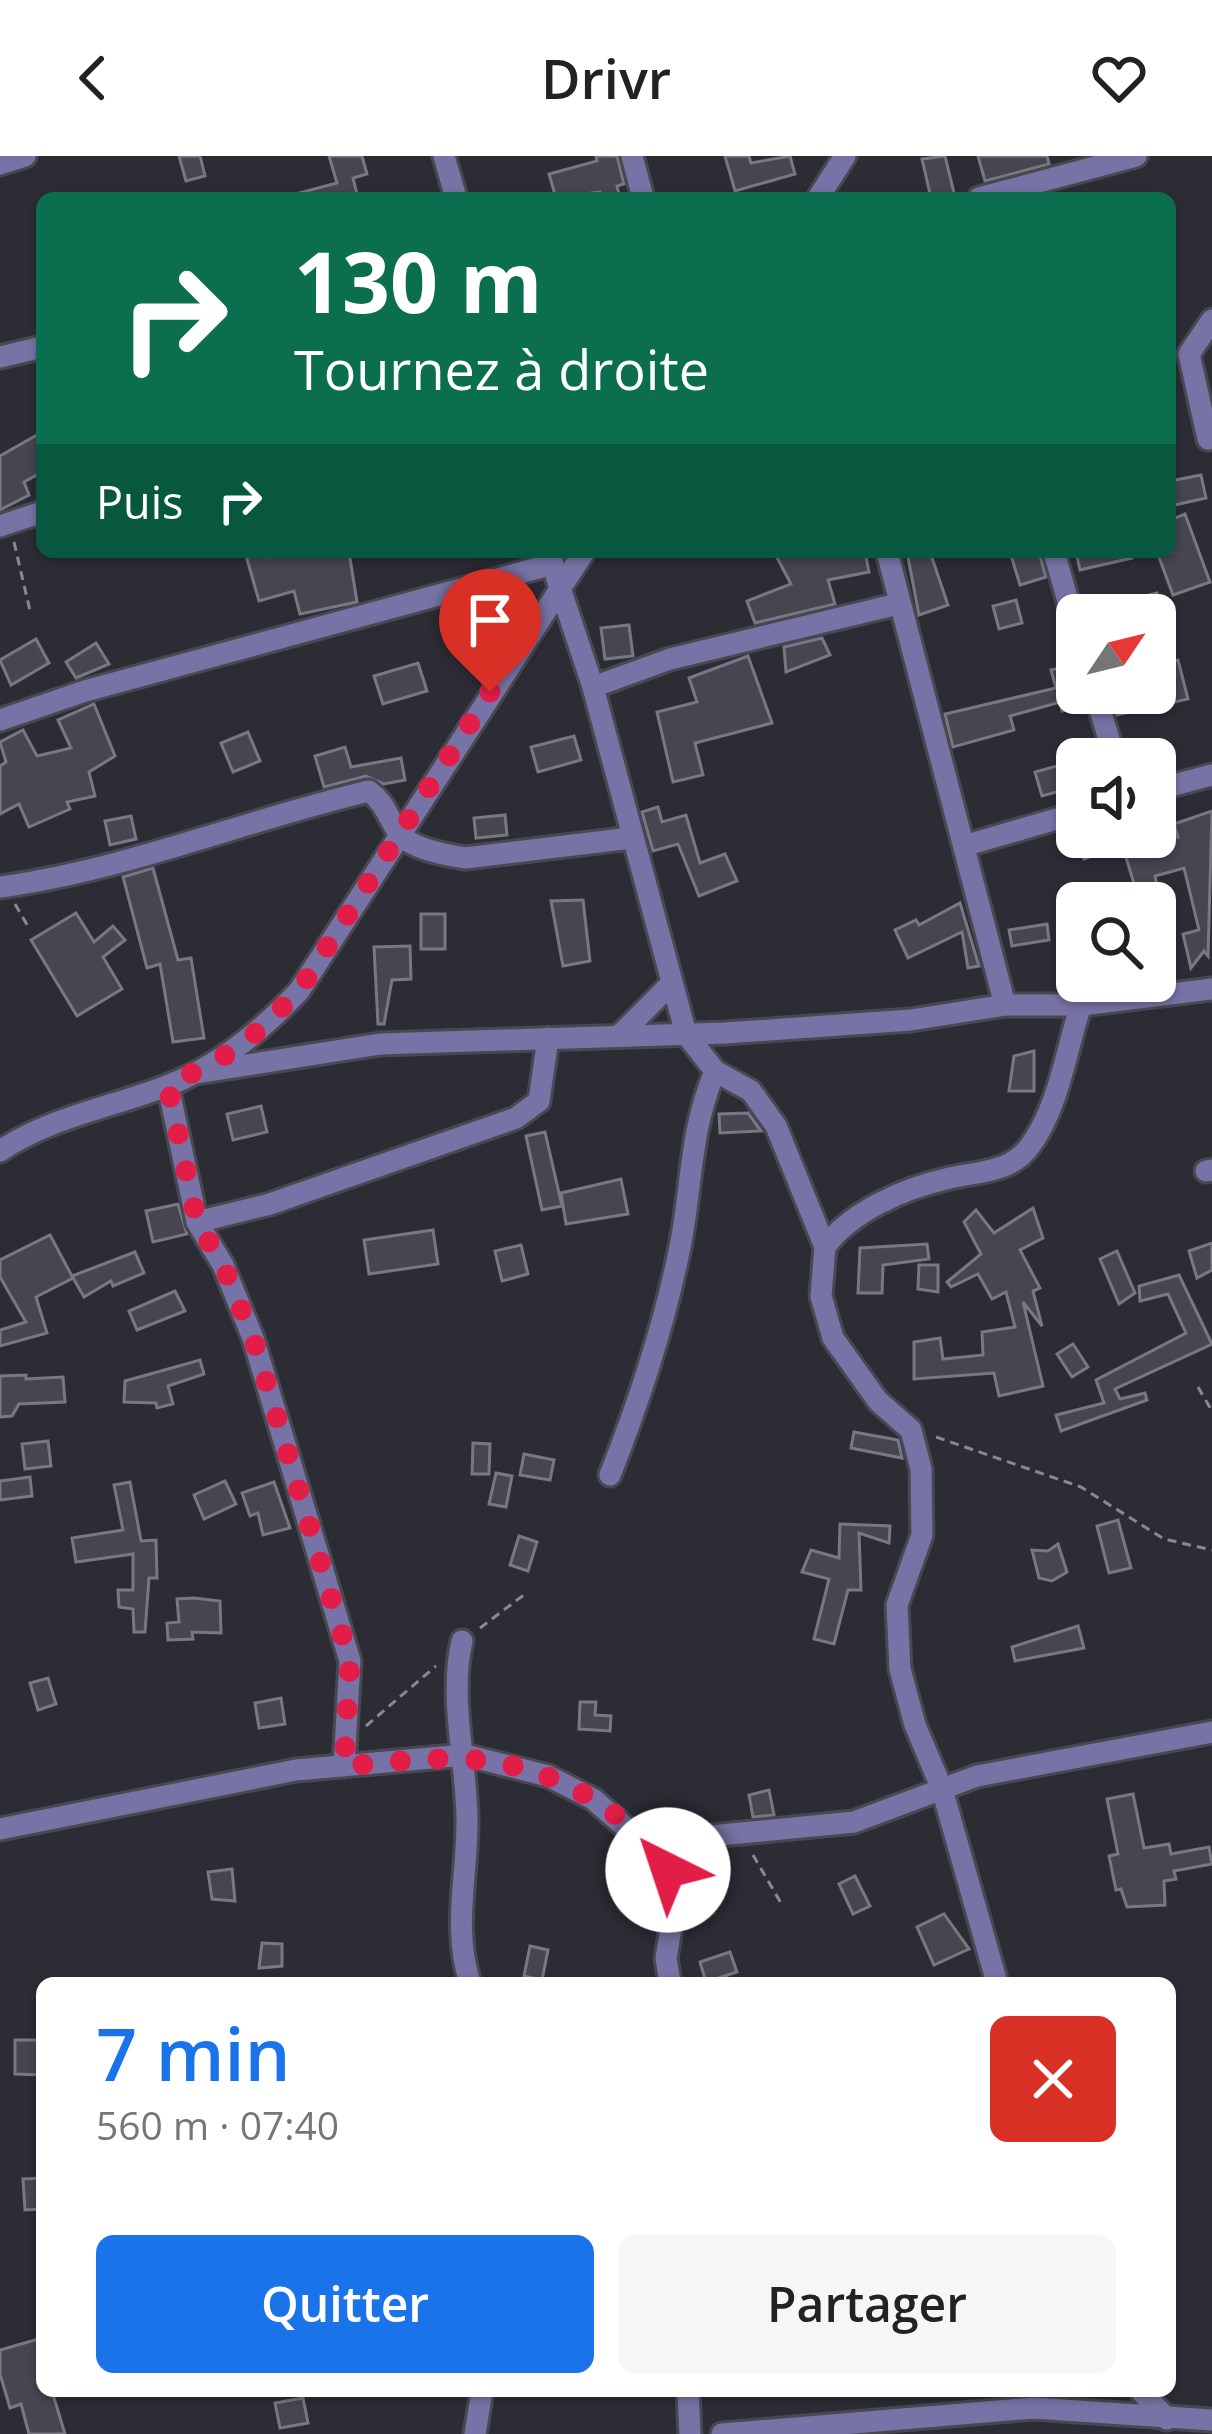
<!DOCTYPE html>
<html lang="fr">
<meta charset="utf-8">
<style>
:root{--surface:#fff;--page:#f6f6f6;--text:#222;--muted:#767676;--accent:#1a73e8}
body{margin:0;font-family:"Open Sans",sans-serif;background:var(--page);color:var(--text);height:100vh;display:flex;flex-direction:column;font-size:45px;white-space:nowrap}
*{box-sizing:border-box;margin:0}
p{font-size:39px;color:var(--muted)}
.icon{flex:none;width:66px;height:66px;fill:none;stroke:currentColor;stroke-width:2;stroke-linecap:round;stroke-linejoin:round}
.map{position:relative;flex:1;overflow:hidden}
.side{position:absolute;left:36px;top:1821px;width:1140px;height:420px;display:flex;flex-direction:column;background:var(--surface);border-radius:18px;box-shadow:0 3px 9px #0004}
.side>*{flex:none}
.hud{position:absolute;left:36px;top:36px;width:1140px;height:366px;border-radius:18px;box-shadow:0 3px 9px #0004;background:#0b6e4f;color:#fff;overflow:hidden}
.needle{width:78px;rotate:55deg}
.buttons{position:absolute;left:1056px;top:438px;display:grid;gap:24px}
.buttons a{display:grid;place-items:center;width:120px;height:120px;border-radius:18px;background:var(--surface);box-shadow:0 3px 9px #0004;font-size:60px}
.pin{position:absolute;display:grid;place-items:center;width:102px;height:102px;color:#fff;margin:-123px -51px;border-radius:50% 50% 50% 0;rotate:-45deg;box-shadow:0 0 12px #0007}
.pin .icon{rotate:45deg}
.me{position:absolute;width:132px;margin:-66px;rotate:319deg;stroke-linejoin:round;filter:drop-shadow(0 0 9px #0008)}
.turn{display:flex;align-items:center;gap:42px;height:252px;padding:0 60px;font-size:54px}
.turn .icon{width:156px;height:156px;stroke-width:2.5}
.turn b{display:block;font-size:84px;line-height:102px}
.then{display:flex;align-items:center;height:114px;padding:0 60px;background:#0003;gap:24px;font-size:45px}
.round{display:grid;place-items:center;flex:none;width:126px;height:126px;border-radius:18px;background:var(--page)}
.headline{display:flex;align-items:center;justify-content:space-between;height:204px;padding:0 60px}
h1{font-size:72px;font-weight:600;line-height:90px;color:var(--accent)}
.button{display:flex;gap:24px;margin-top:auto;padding:24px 60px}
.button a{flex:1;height:138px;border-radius:18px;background:var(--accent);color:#fff;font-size:48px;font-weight:600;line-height:138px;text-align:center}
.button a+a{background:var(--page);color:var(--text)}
header{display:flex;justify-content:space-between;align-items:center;height:156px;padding:0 60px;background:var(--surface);font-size:54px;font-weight:600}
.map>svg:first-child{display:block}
</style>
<header><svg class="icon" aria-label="back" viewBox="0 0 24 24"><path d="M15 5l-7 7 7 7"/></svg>Drivr<svg class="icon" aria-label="heart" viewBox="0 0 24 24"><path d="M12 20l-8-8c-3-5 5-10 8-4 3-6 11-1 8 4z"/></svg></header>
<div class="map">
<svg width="1212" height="2278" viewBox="0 0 1212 2278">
<rect width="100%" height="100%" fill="#2c2c35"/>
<g fill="#464550" stroke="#787884" stroke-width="3">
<polygon points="179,0 200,0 205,20 186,25"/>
<polygon points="329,0 362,0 367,18 353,22 358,42 300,42 299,37 337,27"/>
<polygon points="596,0 617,0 624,28 617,30 620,42 601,42 600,36 556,42 549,18 597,5"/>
<polygon points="725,0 749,0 751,7 790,0 795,18 735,35"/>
<polygon points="945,0 954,37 931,42 922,3"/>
<polygon points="978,0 1047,0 1049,8 985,25"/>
<polygon points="42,276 42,316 24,326 29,339 0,354 0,300"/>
<polygon points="1201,319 1206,342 1175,349 1170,325"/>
<polygon points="1185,358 1210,426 1173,439 1157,396 1170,396 1170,364"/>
<polygon points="245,396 265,396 266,401 349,396 357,446 300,458 294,435 259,445"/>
<polygon points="774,396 865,396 869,416 828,424 835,448 755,467 747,445 791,428"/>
<polygon points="907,396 930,396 948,449 919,459"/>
<polygon points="1010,396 1039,396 1046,421 1020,429"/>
<polygon points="1076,396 1131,396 1132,402 1080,414"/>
<polygon points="1157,437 1161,455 1092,459 1091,453"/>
<polygon points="1016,444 1022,467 999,473 993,450"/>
<polygon points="490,460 500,498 494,507 472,513 460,468"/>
<polygon points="629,469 633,500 605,503 601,472"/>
<polygon points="822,482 830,499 786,516 784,491"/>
<polygon points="36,483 49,507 11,529 0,504"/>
<polygon points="96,487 109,508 76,522 66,506"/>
<polygon points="748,500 772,567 695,587 703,619 673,626 657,556 697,546 689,522"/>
<polygon points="1178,504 1188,543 1117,559 1111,537 1155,537 1155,510"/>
<polygon points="418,507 427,535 383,548 374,520"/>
<polygon points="1070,510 1080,551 1062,555 1060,546 1010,560 1014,574 953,591 945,558 1056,532 1051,514"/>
<polygon points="94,548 115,600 89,616 95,640 67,646 70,653 29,671 19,648 0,658 0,610 6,606 0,586 23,574 37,600 71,592 58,564"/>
<polygon points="248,576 260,605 233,616 221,587"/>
<polygon points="574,580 581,604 538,616 531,591"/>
<polygon points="345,591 351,611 401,602 405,624 384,628 366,620 324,631 315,600"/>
<polygon points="1064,608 1071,632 1042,640 1035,616"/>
<polygon points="658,651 662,666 686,659 700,707 725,698 737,725 699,740 678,688 653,695 642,656"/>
<polygon points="1212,655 1208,800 1204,795 1191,812 1183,778 1199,774 1184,712 1155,720 1161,747 1130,747 1127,733 1135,731 1122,688 1084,703 1076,681 1178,681 1174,668"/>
<polygon points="505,659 507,679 476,682 474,662"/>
<polygon points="131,660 136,683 110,689 105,665"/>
<polygon points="153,712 178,804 191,802 204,882 173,886 160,808 147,812 123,721"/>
<polygon points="583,744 590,805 563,810 551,745"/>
<polygon points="960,747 979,810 968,812 962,776 908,802 895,774 916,764 919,769"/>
<polygon points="76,757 94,786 113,770 125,784 103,801 122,833 77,860 31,784"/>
<rect x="421" y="758" width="24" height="35"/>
<polygon points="1047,768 1049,784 1012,790 1009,774"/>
<polygon points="410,790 411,823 392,824 384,868 378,868 374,791"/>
<polygon points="1034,895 1034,935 1009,935 1014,900"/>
<polygon points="261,950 267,976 233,984 227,958"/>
<polygon points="748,957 761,975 720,977 719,958"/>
<polygon points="545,976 562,1050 542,1054 526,980"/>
<polygon points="621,1023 628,1058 566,1068 561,1037"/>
<polygon points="178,1048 187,1078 153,1086 146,1055"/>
<polygon points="1033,1052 1043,1082 1020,1094 1040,1132 1033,1135 1042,1170 1023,1146 1043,1230 999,1240 994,1217 914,1223 914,1186 940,1182 943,1203 983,1199 982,1176 1015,1171 1006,1136 992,1143 978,1118 951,1131 947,1126 981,1098 964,1066 976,1054 994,1077"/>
<polygon points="433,1074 438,1108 369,1118 364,1084"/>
<polygon points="50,1079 73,1122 36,1141 47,1177 0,1190 0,1174 26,1166 0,1121 0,1104"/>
<polygon points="1212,1087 1212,1114 1197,1122 1189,1095"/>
<polygon points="927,1088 929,1103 883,1109 882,1137 858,1137 860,1092"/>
<polygon points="521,1089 528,1118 502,1125 495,1095"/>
<polygon points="1117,1095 1135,1137 1119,1148 1100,1103"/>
<polygon points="135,1096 144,1117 113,1130 111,1125 84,1141 72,1120"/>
<polygon points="919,1109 938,1109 938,1136 918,1133"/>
<polygon points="1179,1119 1212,1188 1115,1233 1120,1243 1145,1237 1147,1244 1061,1275 1056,1259 1104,1247 1096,1224 1186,1177 1168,1138 1140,1145 1139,1130"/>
<polygon points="175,1135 185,1155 137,1174 129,1155"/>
<polygon points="1073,1188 1088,1211 1072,1221 1057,1198"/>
<polygon points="200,1204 204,1218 168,1230 173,1248 157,1252 156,1247 124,1246 125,1225"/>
<polygon points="26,1219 26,1223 63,1221 65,1246 19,1248 12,1260 0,1261 0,1220"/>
<polygon points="854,1276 898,1284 902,1302 851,1292"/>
<polygon points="48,1285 51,1310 25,1313 22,1288"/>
<polygon points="473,1287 490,1288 489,1318 472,1318"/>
<polygon points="524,1298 554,1304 550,1324 520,1319"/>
<polygon points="496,1317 512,1320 506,1351 489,1348"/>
<polygon points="30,1321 32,1340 0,1344 0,1325"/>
<polygon points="225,1325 236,1348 204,1363 194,1339"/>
<polygon points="130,1326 141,1385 156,1384 157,1422 149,1422 145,1476 134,1476 133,1453 119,1451 118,1434 133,1434 133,1398 76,1406 72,1382 123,1374 114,1329"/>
<polygon points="274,1326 290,1372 263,1379 258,1357 250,1360 242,1337"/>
<polygon points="1118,1364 1131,1412 1109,1417 1097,1370"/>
<polygon points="840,1368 890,1370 889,1387 859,1377 861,1434 848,1434 834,1488 814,1483 829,1423 802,1416 811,1394 839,1402"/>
<polygon points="519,1380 537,1386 528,1415 510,1409"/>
<polygon points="1058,1388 1067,1416 1052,1425 1039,1422 1032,1394 1048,1395"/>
<polygon points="194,1442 220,1445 221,1477 192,1476 193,1483 168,1484 167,1467 179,1466 177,1443"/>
<polygon points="1078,1470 1084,1492 1015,1505 1012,1491"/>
<polygon points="48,1522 56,1548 38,1554 30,1527"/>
<polygon points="281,1542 285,1568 259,1572 255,1547"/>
<polygon points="580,1546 596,1546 595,1559 611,1560 610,1575 579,1573"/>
<polygon points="769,1634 774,1659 753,1661 749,1639"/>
<polygon points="1133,1638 1144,1692 1169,1688 1171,1698 1209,1691 1212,1708 1174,1715 1176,1723 1164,1725 1165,1749 1127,1751 1121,1733 1116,1734 1109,1700 1118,1698 1107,1643"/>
<polygon points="232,1713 235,1745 212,1743 208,1716"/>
<polygon points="855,1720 870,1750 853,1758 839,1728"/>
<polygon points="944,1758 969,1793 934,1809 917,1771"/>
<polygon points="262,1787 282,1788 282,1810 259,1812"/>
<polygon points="530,1790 548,1794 542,1824 524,1820"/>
<polygon points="730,1796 737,1816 706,1826 700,1806"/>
<polygon points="15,1884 42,1884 42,1919 15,1918"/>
<polygon points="42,2022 42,2053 25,2054 23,2023"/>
<polygon points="42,2182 42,2235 52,2235 65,2278 29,2278 21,2248 10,2252 0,2218 0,2194"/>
<polygon points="303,2242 308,2267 280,2272 275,2247"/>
</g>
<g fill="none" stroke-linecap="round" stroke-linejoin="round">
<g stroke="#484851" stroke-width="27">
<g id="minor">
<polyline points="444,0 456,42"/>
<polyline points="632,0 643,42"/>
<polyline points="0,8 25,0"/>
<polyline points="818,42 845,0"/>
<polyline points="979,42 1136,0"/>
<polyline points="0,201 42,191"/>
<polyline points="1208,283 1189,198 1212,164"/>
<polyline points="0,370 42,356"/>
<polyline points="887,396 1005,849"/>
<polyline points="1054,396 1077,477"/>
<polyline points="556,420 593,531"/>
<polyline points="1095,537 1115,603"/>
<polyline points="0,564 85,535 553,408"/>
<polyline points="1155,634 1212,619"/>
<polyline points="967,689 1077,657"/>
<path d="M 0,731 C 126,714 245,664 369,635 C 386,648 387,660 398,676 C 410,693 446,699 465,702 L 631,682"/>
<polyline points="619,880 670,829"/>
<polyline points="196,917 380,888 725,877 911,864 1005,849 1081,849 1212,833"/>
<polyline points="168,930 197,1066 223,1109 253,1182 350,1505 344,1610"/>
<path d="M 0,995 C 49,962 108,952 164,931 C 218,911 260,876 299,835 L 584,396"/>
<polyline points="1206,1015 1212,1014"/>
<polyline points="197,1066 270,1048 516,962 539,945 548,882"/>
<polyline points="825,1091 776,970 751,935 715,915 686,878 593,531 670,503 898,448"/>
<path d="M 610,1319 C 639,1246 663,1173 679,1096 C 693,1030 688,981 715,915"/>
<path d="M 462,1485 C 449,1541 466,1604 467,1661 C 468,1719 452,1771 470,1827"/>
<polyline points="0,1673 296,1614 465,1599 548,1620 593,1643 625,1671 660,1685 854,1666 977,1620 1212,1576"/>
<polyline points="660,1685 675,1749 666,1802 670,1827"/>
<path d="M 997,1827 L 942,1633 L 915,1569 L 900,1513 L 897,1449 L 922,1379 L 921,1313 L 911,1274 L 878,1245 L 833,1182 L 821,1140 L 825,1091 C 850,1056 905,1032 946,1023 C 976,1015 1010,1018 1030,990 C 1059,951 1066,894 1081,849"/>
<polyline points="688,2235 690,2278"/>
<polyline points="1141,2235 1167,2263"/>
<polyline points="475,2278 482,2235"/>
<polyline points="722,2278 1034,2252 1212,2264"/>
</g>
</g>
<g stroke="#888890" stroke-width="3" stroke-dasharray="9 6" stroke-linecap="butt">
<polyline points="14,386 31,459"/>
<polyline points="15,748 29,772"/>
<polyline points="1198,1231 1212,1255"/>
<polyline points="936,1281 1081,1331 1164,1383 1212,1394"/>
<polyline points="480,1472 525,1438"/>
<polyline points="366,1570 436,1510"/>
<polyline points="753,1699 781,1747"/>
</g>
<use href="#minor" stroke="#7773a6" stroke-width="21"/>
</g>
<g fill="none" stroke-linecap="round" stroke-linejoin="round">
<path stroke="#e11d48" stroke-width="21" stroke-dasharray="0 37.8" d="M 490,536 L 299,835 L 242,890 L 168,930 L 197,1066 L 223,1109 L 253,1182 L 350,1505 L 344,1610 C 438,1602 502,1590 589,1641 C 617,1657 627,1672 660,1685 L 668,1714"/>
</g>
</svg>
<div class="buttons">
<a><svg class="needle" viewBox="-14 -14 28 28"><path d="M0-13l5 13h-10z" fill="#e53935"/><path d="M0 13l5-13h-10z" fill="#767676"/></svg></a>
<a><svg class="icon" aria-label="sound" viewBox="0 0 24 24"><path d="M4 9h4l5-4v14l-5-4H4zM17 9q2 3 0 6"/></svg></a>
<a><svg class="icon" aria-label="search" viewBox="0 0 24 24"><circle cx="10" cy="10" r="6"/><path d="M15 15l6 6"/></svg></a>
</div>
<div class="pin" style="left:490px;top:536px;background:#d93025"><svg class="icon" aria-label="arrive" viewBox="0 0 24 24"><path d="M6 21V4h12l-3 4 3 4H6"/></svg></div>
<svg class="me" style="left:668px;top:1714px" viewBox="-20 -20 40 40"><circle r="19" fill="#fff"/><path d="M0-13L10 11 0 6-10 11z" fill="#e11d48"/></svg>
<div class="hud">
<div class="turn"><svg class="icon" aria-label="right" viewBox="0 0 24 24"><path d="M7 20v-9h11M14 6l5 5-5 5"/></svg><div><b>130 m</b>Tournez à droite</div></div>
<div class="then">Puis<svg class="icon" aria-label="right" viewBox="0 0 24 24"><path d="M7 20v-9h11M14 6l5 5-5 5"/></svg></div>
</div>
<section class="side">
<div class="headline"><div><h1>7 min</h1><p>560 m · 07:40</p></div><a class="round" style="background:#d93025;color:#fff"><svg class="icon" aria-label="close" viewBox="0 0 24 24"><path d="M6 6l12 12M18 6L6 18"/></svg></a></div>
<div class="button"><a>Quitter</a><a>Partager</a></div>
</section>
</div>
